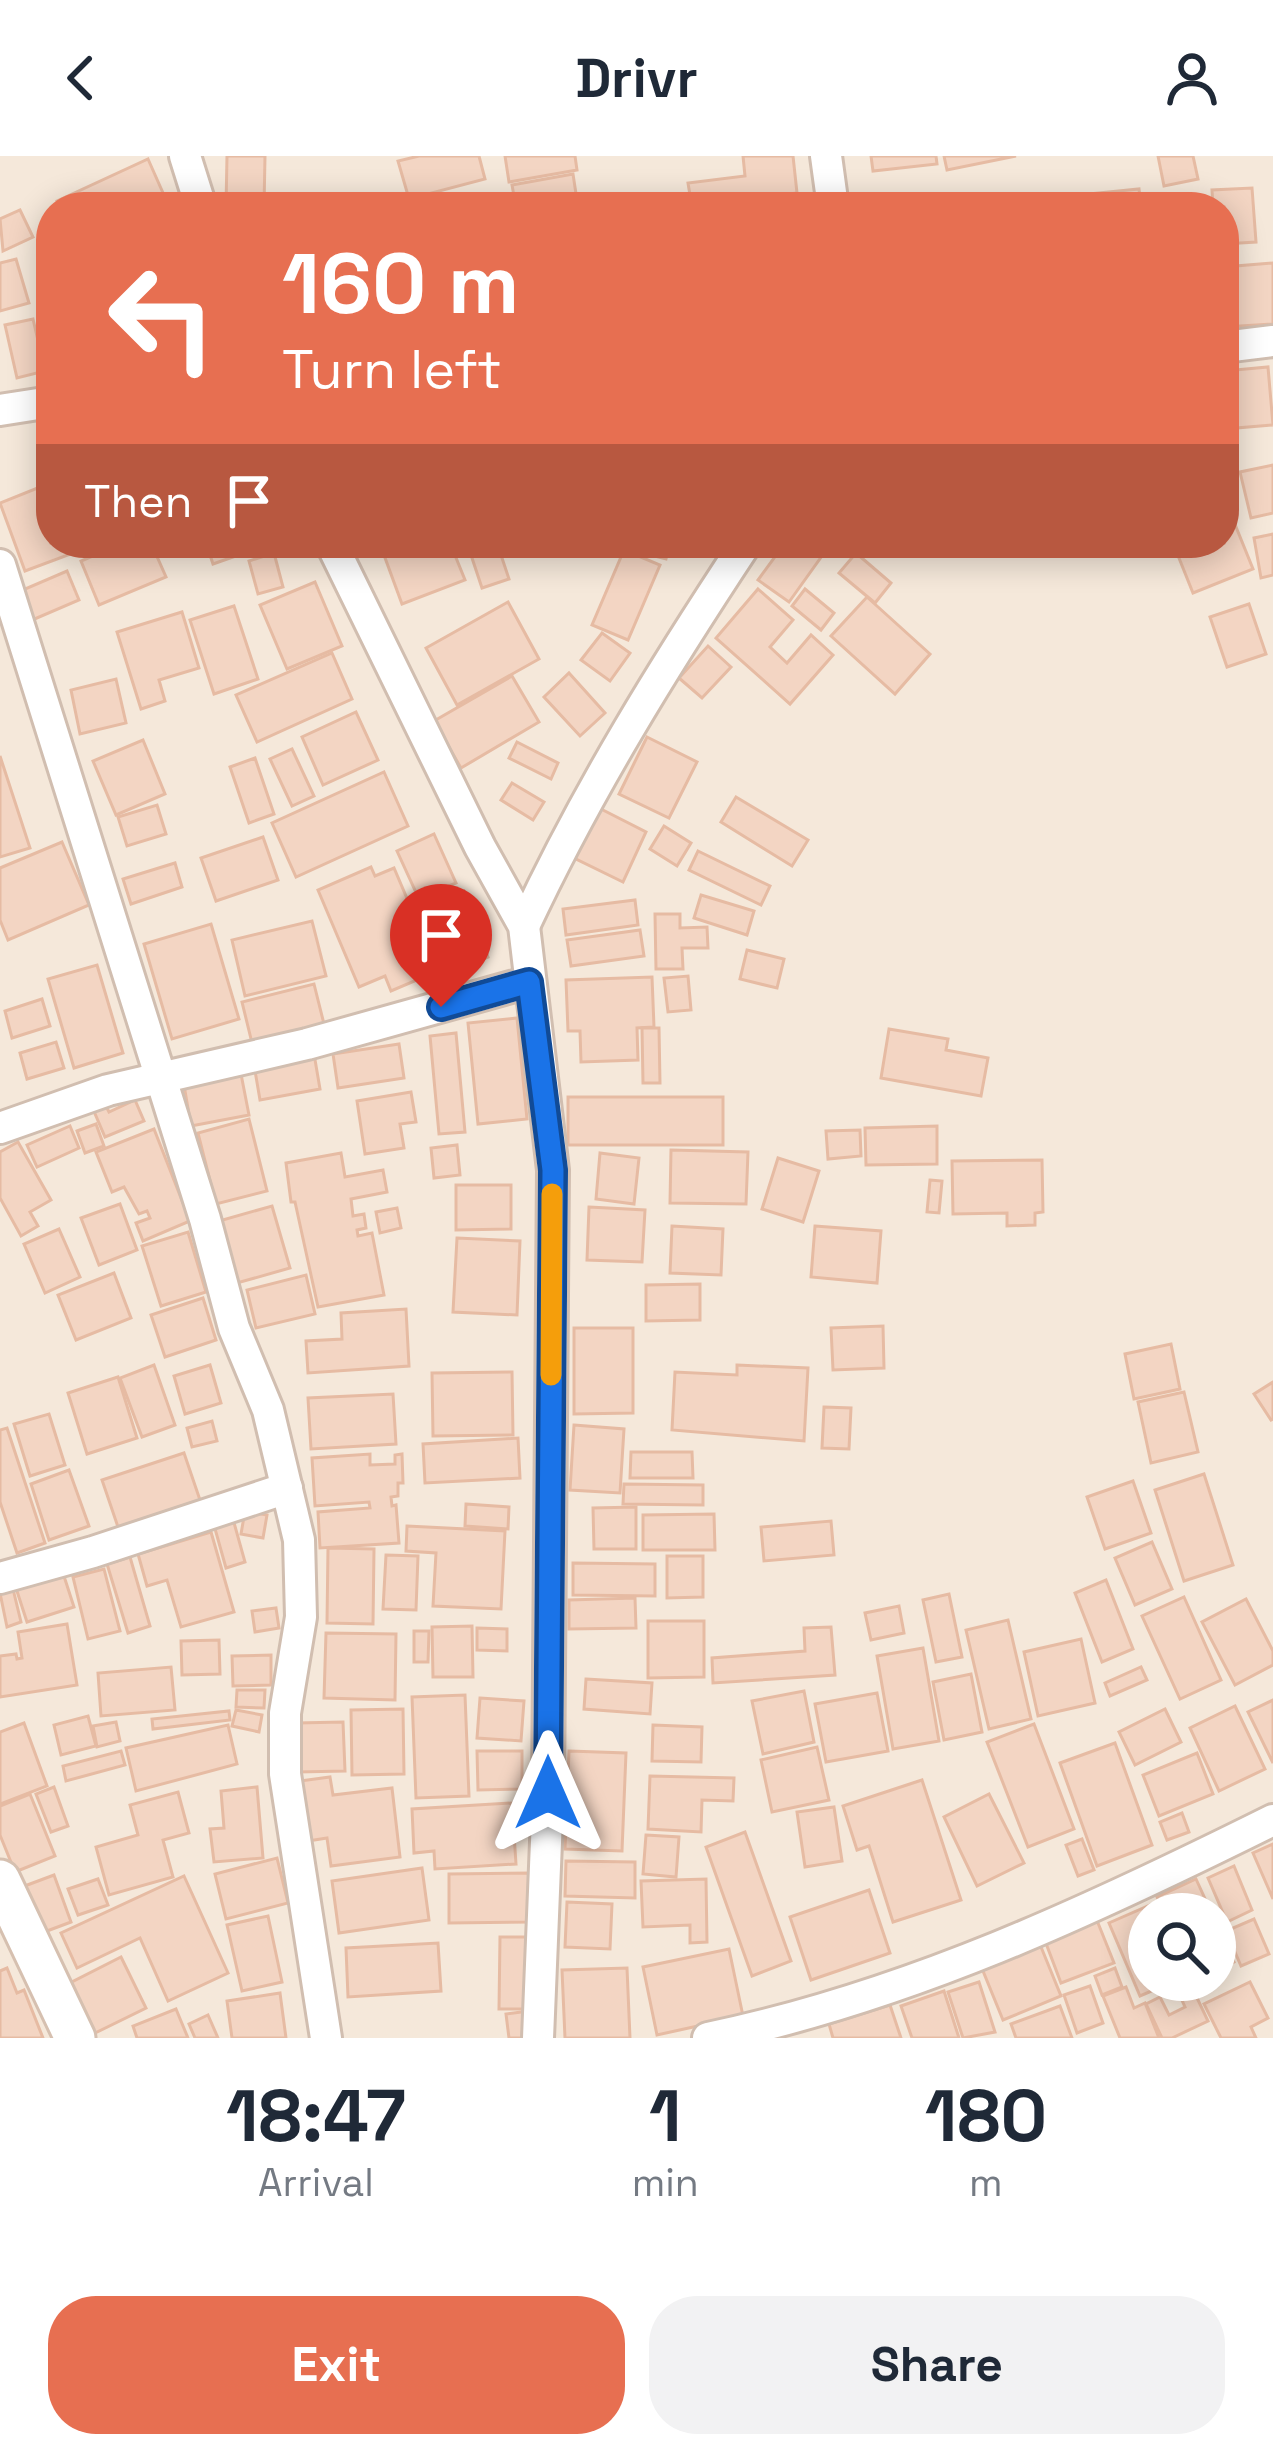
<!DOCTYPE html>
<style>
:root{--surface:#fff;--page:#f2f2f3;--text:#1f2937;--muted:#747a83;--accent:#e76f51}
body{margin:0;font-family:"Space Grotesk",sans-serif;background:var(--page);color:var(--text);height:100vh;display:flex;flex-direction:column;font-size:45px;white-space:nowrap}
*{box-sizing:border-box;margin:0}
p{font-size:39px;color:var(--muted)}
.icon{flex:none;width:66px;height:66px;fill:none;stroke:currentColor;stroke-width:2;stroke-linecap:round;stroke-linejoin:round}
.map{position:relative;height:1882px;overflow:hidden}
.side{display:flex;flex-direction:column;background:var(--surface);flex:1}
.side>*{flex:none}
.top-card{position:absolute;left:36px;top:36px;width:1203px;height:366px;border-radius:48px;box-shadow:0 6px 30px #0003;background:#e76f51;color:#fff;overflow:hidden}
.controls{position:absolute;left:1128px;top:1737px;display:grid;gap:24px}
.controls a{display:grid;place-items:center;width:108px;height:108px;border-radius:50%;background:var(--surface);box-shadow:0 6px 30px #0003;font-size:60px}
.pin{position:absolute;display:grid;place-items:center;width:102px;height:102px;color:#fff;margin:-123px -51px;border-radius:50% 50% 50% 0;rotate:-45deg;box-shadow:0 0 12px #0007}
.pin .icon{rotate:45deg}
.me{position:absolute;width:132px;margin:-66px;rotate:0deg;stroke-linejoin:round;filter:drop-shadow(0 0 9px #0008)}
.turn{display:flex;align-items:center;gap:42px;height:252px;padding:0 48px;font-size:54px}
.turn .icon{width:156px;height:156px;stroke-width:2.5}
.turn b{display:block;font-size:84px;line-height:102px}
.then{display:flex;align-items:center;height:114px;padding:0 48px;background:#0003;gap:24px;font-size:45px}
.eta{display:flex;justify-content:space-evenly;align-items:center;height:204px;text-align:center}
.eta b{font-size:72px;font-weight:600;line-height:84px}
.action{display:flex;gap:24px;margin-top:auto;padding:24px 48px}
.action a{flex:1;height:138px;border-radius:48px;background:var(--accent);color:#fff;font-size:48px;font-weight:600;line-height:138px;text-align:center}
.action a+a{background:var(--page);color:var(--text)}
header{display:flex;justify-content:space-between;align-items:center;height:156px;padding:0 48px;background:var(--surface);font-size:54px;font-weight:600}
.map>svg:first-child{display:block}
</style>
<header><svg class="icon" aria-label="back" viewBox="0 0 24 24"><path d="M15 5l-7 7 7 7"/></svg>Drivr<svg class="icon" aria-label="person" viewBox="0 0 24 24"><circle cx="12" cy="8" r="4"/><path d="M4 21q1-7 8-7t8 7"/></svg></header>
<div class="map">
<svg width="1273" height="1882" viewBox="0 0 1273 1882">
<rect width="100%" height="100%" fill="#fdf6ec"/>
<path fill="#f5e8da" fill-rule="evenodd" d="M 0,0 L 1273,0 L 1273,1882 L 0,1882 ZM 51,51 L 1224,51 L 1224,387 L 51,387 ZM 1149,1758 L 1215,1758 L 1215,1824 L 1149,1824 Z"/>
<g fill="#f3d5c3" stroke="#e6bba3" stroke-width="3">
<polygon points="227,0 265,0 264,51 226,51"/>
<polygon points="419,0 479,0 485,23 409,43 398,5"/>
<polygon points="505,0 575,0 577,14 509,26"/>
<polygon points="743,0 793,0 797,37 692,51 688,27 745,20"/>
<polygon points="871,0 936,0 937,8 873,15"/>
<polygon points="944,0 1016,0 947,14"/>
<polygon points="1158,0 1193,0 1198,23 1164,30"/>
<polygon points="148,3 167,46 156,51 59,51 57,45"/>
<polygon points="573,18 578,51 516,51 512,29"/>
<polygon points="1252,32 1256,86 1224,88 1224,51 1213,51 1212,34"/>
<polygon points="1139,33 1141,51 1089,51 1088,38"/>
<polygon points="20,54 33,81 3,95 0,63"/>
<polygon points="16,103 29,147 0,155 0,107"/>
<polygon points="1273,107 1273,168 1224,171 1224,111"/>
<polygon points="33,163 45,215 17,222 5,169"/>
<polygon points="1268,211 1273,269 1224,273 1224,215"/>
<polygon points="1273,309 1273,357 1251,362 1240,316"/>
<polygon points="50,327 51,387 72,387 76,396 25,415 0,347"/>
<polygon points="1232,361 1253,413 1193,437 1173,387 1224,387 1224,364"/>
<polygon points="1273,378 1273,419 1261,422 1254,382"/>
<polygon points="123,387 151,387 166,421 99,449 81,405"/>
<polygon points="206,387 273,387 213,408"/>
<polygon points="414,387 450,387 465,424 402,448 384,399"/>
<polygon points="467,387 497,387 509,423 482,432"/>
<polygon points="604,387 670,387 666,403"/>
<polygon points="785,387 810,387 824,397 789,446 758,424"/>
<polygon points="624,394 660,409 628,484 592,469"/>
<polygon points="274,397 283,431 258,438 249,405"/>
<polygon points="856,397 891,427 875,447 839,417"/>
<polygon points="67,415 79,444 30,465 18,436"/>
<polygon points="315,426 342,490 287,513 260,449"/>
<polygon points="758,433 793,464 770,491 787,507 811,479 833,499 790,548 716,482"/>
<polygon points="805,433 834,457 821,474 792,450"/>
<polygon points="867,441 930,498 895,538 831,480"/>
<polygon points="508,446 539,503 457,549 426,492"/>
<polygon points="1249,448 1266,498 1227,511 1210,461"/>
<polygon points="234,450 258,523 214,538 190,464"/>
<polygon points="182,456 199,512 159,524 165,545 141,553 117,476"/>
<polygon points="602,477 630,497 610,525 581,504"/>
<polygon points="708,490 731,511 702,542 679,522"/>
<polygon points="332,497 352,543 257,586 236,539"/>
<polygon points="569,517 605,557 580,580 544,541"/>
<polygon points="512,520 539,566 461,612 434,565"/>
<polygon points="116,523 126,567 80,578 71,534"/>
<polygon points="356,556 378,604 323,629 302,581"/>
<polygon points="647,581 697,606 669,662 619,638"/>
<polygon points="143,584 165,638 116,659 93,605"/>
<polygon points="517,586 558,607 551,623 509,602"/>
<polygon points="292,593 314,640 292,650 270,603"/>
<polygon points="0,600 30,692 0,701"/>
<polygon points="255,602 274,658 249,667 230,611"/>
<polygon points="384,616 408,670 296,721 272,667"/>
<polygon points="512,627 544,646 533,664 501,644"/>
<polygon points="736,641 808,684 792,710 721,666"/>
<polygon points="157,649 166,678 127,690 118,661"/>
<polygon points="599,652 646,676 623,726 574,702"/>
<polygon points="664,670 691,687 677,710 650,693"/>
<polygon points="434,678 456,727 419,743 397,695"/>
<polygon points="263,681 278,724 216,745 201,702"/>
<polygon points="62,686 89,749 8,784 0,764 0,712"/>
<polygon points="698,695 770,730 761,749 689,714"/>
<polygon points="175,707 182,731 131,748 123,723"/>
<polygon points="371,711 375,720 394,712 420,773 407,778 424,821 391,835 385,820 359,831 318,734"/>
<polygon points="464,735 488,801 446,817 421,751"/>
<polygon points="701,739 754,755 747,779 694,762"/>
<polygon points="635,744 638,769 566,779 563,753"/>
<polygon points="655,758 680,758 680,772 707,771 708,792 682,792 683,813 656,813"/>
<polygon points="312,765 326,820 245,840 232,784"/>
<polygon points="211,768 239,863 172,883 144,788"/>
<polygon points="640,774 644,800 571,810 567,784"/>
<polygon points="747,794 784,803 777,832 740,823"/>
<polygon points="97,809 123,897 74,912 48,823"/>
<polygon points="688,820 691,854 668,856 664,822"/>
<polygon points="652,821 654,871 637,872 638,904 581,906 580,875 568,875 566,824"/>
<polygon points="314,828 324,868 252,887 242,846"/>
<polygon points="42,843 50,870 12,882 5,855"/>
<polygon points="517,862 527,963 478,968 468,867"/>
<polygon points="642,872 659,872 660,927 643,927"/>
<polygon points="889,873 948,883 946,894 988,902 981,940 881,922"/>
<polygon points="456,877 465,976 439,978 430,880"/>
<polygon points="56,886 64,912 27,923 20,897"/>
<polygon points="399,888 404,922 338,932 333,898"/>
<polygon points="313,892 320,933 260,944 253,903"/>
<polygon points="241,918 249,959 191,970 184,929"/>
<polygon points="411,936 416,966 400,968 404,992 365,998 357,945"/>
<rect x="568" y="941" width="155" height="48"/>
<polygon points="135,944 144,965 105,981 93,953 105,948 109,956"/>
<polygon points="249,963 267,1035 216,1048 198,977"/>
<polygon points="96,968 104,990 85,997 77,975"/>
<polygon points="70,970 79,992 37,1011 27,989"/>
<polygon points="937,970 937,1008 866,1009 865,972"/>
<polygon points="154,973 190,1065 143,1085 136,1067 150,1062 147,1055 139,1058 124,1031 112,1036 96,996"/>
<polygon points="860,974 861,1000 828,1003 826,975"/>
<polygon points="18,986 51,1044 30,1056 38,1070 21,1080 0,1042 0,996"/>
<polygon points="457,989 460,1019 434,1022 431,992"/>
<polygon points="671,994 748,996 746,1048 670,1047"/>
<polygon points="341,997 345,1021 383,1014 387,1036 351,1043 353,1060 364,1058 366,1072 357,1074 358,1080 372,1077 384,1139 318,1151 295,1046 291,1046 286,1007"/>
<polygon points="600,997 639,1002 634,1048 596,1043"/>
<polygon points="778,1002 819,1015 803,1066 762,1053"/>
<polygon points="1042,1004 1043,1056 1035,1057 1035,1069 1007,1070 1007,1057 953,1058 952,1005"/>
<polygon points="930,1024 942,1025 939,1057 927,1056"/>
<polygon points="456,1029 511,1029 511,1073 456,1074"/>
<polygon points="120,1048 137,1094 99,1109 81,1062"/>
<polygon points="272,1050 290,1112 237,1127 219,1065"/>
<polygon points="589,1051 645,1054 642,1106 587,1104"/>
<polygon points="397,1052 401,1072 380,1077 376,1056"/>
<polygon points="672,1070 723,1073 721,1119 670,1117"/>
<polygon points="815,1070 881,1075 877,1127 811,1121"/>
<polygon points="59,1073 80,1121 45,1137 24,1088"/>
<polygon points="188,1076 206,1136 161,1150 142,1090"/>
<polygon points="457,1082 520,1085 517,1159 453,1156"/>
<polygon points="114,1117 131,1162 76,1184 58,1139"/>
<polygon points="306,1119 315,1158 256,1172 247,1134"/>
<polygon points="700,1128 700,1164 646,1165 646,1129"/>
<polygon points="203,1142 216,1184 165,1201 151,1159"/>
<polygon points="406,1153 409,1210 308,1217 306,1185 342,1183 341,1157"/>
<polygon points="883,1170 884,1212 833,1214 831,1172"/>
<polygon points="574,1172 633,1172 633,1257 574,1258"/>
<polygon points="1171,1188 1180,1233 1134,1243 1125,1198"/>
<polygon points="154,1209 175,1269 142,1281 120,1222"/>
<polygon points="210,1209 221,1247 185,1258 174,1220"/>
<polygon points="737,1209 808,1212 804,1285 672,1274 675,1216 737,1219"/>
<polygon points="512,1216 513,1279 433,1280 432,1217"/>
<polygon points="118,1221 137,1282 87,1298 68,1237"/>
<polygon points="1273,1226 1273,1263 1271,1264 1254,1238"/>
<polygon points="1184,1236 1198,1296 1151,1307 1138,1246"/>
<polygon points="393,1238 396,1288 311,1293 308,1242"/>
<polygon points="824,1251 851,1252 849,1293 822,1292"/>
<polygon points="49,1258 65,1309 30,1320 14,1268"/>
<polygon points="212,1265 217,1285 192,1291 187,1272"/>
<polygon points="574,1269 624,1273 620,1337 570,1334"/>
<polygon points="7,1272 45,1387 17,1397 0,1346 0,1274"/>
<polygon points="518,1282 520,1322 425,1327 423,1288"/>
<polygon points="631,1296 692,1296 693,1322 630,1322"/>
<polygon points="184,1297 200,1344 118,1371 102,1324"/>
<polygon points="370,1298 370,1309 395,1308 395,1299 402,1298 403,1327 398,1327 398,1340 391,1341 392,1350 396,1349 399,1387 320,1392 318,1356 370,1352 369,1346 315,1350 312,1302"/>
<polygon points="69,1314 89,1370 49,1384 31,1328"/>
<polygon points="1204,1318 1233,1409 1184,1425 1155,1334"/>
<polygon points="1133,1325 1151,1377 1105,1393 1087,1341"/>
<polygon points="624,1328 703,1329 703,1349 623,1348"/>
<polygon points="466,1348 509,1351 508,1373 465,1370"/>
<polygon points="636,1351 636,1393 594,1393 593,1352"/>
<polygon points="245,1355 267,1359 263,1382 241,1378"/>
<polygon points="231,1356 245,1406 226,1412 212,1362"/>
<polygon points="714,1358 715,1394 643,1394 643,1359"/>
<polygon points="831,1365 834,1399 764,1405 761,1371"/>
<polygon points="407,1370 505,1375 501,1453 433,1450 436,1397 406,1395"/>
<polygon points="211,1376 234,1456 181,1471 167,1424 147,1430 138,1398"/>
<polygon points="1152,1386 1172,1433 1135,1449 1115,1402"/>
<polygon points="328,1392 374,1393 373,1468 327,1467"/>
<polygon points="386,1399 418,1400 416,1454 383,1453"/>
<polygon points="667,1400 703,1400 703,1441 667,1442"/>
<polygon points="130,1401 150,1470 128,1477 107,1408"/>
<polygon points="573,1407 655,1408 655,1440 573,1439"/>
<polygon points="104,1413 120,1475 88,1483 73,1421"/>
<polygon points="62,1414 74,1451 27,1466 15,1429"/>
<polygon points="1106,1424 1133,1493 1102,1506 1075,1437"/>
<polygon points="13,1433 21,1466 7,1471 0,1437"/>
<polygon points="949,1438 962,1501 936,1506 923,1444"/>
<polygon points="1184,1441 1221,1524 1180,1543 1142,1460"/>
<polygon points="635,1442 636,1472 569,1473 569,1444"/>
<polygon points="1246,1443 1273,1495 1273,1509 1235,1529 1202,1466"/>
<polygon points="899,1450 904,1477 871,1484 865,1457"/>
<polygon points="276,1452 279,1472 255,1476 252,1455"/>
<polygon points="1008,1464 1031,1563 989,1573 966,1474"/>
<polygon points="648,1465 704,1465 704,1521 648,1522"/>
<polygon points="67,1468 77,1529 0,1541 0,1500 16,1498 17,1503 22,1502 18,1476"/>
<polygon points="472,1470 473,1521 433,1521 432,1471"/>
<polygon points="831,1471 835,1519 713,1527 712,1502 805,1495 804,1472"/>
<polygon points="477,1472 507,1473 507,1495 477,1494"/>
<polygon points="414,1475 429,1475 428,1506 414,1506"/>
<polygon points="326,1477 396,1478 395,1544 324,1542"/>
<polygon points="1081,1483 1095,1547 1038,1560 1024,1496"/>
<polygon points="219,1484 220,1518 182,1519 181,1485"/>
<polygon points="923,1492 939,1585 893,1593 877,1500"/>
<polygon points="271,1499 271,1529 233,1530 232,1500"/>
<polygon points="171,1511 175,1554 101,1560 98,1517"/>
<polygon points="1141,1511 1147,1524 1110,1540 1105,1527"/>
<polygon points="971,1518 982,1576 944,1584 933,1526"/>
<polygon points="586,1523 652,1527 650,1558 584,1553"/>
<polygon points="237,1534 265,1534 264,1552 236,1551"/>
<polygon points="804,1535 814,1586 763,1598 752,1545"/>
<polygon points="877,1537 888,1595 826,1606 815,1548"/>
<polygon points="465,1539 469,1640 416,1642 412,1541"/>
<polygon points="480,1542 524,1545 521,1585 477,1582"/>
<polygon points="1273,1544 1273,1607 1248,1556"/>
<polygon points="1235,1550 1265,1613 1219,1635 1190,1572"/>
<polygon points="403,1553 404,1618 352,1619 351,1554"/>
<polygon points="1165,1553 1181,1586 1135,1609 1119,1576"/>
<polygon points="236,1554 262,1559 259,1576 232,1570"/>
<polygon points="229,1555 230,1564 153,1573 152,1563"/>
<polygon points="88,1560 96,1590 61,1599 54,1569"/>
<polygon points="116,1566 120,1585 97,1591 93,1570"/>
<polygon points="343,1566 345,1615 298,1616 297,1567"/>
<polygon points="24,1567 47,1630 0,1648 0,1576"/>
<polygon points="1034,1568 1074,1673 1028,1691 987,1586"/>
<polygon points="228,1569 237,1608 136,1635 126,1592"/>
<polygon points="653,1569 702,1571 701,1606 652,1605"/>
<polygon points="1115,1587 1152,1689 1097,1710 1060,1607"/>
<polygon points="817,1591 829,1644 772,1656 761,1604"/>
<polygon points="121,1595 125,1609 66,1625 63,1610"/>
<polygon points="477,1595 522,1595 522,1633 478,1634"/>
<polygon points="569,1595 626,1597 622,1695 565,1693"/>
<polygon points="1197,1597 1213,1638 1159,1660 1143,1619"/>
<polygon points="650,1620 734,1622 733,1645 702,1644 701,1676 648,1673"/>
<polygon points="330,1621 333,1639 392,1632 400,1701 331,1710 327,1682 308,1685 300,1625"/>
<polygon points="922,1624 961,1744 893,1766 869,1690 857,1694 843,1650"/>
<polygon points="54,1631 68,1670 51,1676 36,1638"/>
<polygon points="257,1631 263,1702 214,1706 210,1673 224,1672 221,1635"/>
<polygon points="178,1636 189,1677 163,1684 173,1721 109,1739 96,1691 138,1679 130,1649"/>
<polygon points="30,1638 55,1700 15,1716 0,1679 0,1650"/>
<polygon points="989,1638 1024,1707 977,1730 944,1661"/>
<polygon points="512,1647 516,1708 435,1713 434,1695 414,1697 412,1653"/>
<polygon points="834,1651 842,1705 805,1711 797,1656"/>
<polygon points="1182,1657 1189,1676 1167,1684 1160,1666"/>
<polygon points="745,1676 791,1805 752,1820 706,1691"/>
<polygon points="646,1679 679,1681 676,1721 643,1718"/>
<polygon points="1082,1683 1094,1714 1078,1720 1066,1689"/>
<polygon points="1273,1688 1273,1743 1253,1697"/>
<polygon points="277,1702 288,1747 226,1763 215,1718"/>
<polygon points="566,1705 635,1706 635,1742 565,1740"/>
<polygon points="1234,1710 1252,1754 1227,1766 1208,1722"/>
<polygon points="422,1712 429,1764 339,1777 332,1725"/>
<polygon points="529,1717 530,1766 449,1767 449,1718"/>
<polygon points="54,1719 71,1766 39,1778 22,1731"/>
<polygon points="184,1720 228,1817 168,1845 140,1782 77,1812 61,1777"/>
<polygon points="98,1723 108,1749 78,1759 68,1733"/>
<polygon points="706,1723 707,1786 690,1787 690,1769 643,1771 641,1725"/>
<polygon points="1196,1723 1212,1758 1165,1758 1157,1741"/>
<polygon points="869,1734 890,1797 811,1824 790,1761"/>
<polygon points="567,1746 612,1748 610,1793 565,1791"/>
<polygon points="1157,1746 1162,1758 1149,1758 1149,1824 1177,1824 1140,1840 1109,1767"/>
<polygon points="268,1760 282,1826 242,1835 227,1769"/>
<polygon points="1096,1762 1114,1807 1061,1827 1044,1782"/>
<polygon points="1254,1763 1269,1798 1241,1810 1226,1775"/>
<polygon points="1215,1764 1234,1806 1215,1815"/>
<polygon points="500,1781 527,1781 527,1853 499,1853"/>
<polygon points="1039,1786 1061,1840 1003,1864 981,1810"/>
<polygon points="438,1787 441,1835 348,1841 346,1792"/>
<polygon points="729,1793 743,1860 657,1879 643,1811"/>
<polygon points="121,1801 146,1852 91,1879 66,1829"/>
<polygon points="7,1812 17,1837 24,1834 43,1882 0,1882 0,1815"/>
<polygon points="627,1812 630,1882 565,1882 562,1814"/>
<polygon points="1115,1812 1122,1831 1102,1839 1095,1820"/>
<polygon points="1189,1825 1208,1865 1172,1882 1162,1882 1146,1848 1160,1841 1169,1859 1185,1851 1176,1831"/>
<polygon points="979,1826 995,1876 963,1882 948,1836"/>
<polygon points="1250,1826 1268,1862 1251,1871 1256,1882 1221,1882 1204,1848"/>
<polygon points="1090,1830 1103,1867 1077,1877 1064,1839"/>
<polygon points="1126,1831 1134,1852 1145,1847 1159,1882 1120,1882 1103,1840"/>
<polygon points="944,1835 959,1882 912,1882 901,1850"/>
<polygon points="280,1837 286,1882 232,1882 227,1845"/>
<polygon points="890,1849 901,1882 833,1882 829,1868"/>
<polygon points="1060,1850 1072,1882 1016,1882 1011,1868"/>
<polygon points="176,1853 188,1882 137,1882 133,1870"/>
<polygon points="529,1855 532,1882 509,1882 506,1858"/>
<polygon points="208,1859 218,1882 195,1882 189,1868"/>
</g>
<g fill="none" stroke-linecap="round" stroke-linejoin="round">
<g stroke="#d1beb0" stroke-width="36">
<g id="street">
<polyline points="185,0 201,51"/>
<polyline points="826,0 833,51"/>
<polyline points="1224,191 1273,185"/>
<polyline points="0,254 51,246"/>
<polyline points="331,387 480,691 524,770 553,1014 548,1637 538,1882"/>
<polyline points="0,409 205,1063 234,1172 268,1254 299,1384 301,1461 285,1557 285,1618 326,1882"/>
<path d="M 524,770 C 587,635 664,511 746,387"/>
<polyline points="0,972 108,934 307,888 529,826"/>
<polyline points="0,1422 93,1396 287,1332"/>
<path d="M 708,1882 C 909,1840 1090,1755 1273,1664"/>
</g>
</g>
<g stroke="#d6c0b0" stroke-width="45">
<polyline id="secondary" points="0,1724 75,1882"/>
</g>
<use href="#street" stroke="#fff" stroke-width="30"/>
<use href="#secondary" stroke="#fff" stroke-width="39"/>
</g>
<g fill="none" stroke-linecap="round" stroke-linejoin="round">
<g stroke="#114b97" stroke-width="30">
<polyline id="route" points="441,851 529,826 553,1014 548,1637"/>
</g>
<use href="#route" stroke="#1a73e8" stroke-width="21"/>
<polyline stroke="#f59e0b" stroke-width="21" points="551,1219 552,1038"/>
</g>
</svg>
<div class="controls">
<a><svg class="icon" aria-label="search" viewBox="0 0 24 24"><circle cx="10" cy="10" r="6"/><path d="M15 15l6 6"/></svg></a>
</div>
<div class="pin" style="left:441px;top:851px;background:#d93025"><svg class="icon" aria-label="arrive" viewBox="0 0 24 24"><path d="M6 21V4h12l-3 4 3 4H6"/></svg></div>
<svg class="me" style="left:548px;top:1637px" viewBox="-20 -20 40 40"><path d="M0-17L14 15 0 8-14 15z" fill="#1a73e8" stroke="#fff" stroke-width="4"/></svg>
<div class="top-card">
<div class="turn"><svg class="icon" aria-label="left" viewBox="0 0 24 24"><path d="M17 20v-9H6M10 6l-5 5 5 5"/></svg><div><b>160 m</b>Turn left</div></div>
<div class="then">Then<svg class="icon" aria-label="arrive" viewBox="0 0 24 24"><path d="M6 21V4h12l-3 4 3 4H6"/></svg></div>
</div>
</div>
<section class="side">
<div class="eta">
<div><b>18:47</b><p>Arrival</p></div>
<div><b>1</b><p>min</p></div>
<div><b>180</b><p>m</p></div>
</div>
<div class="action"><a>Exit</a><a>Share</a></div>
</section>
